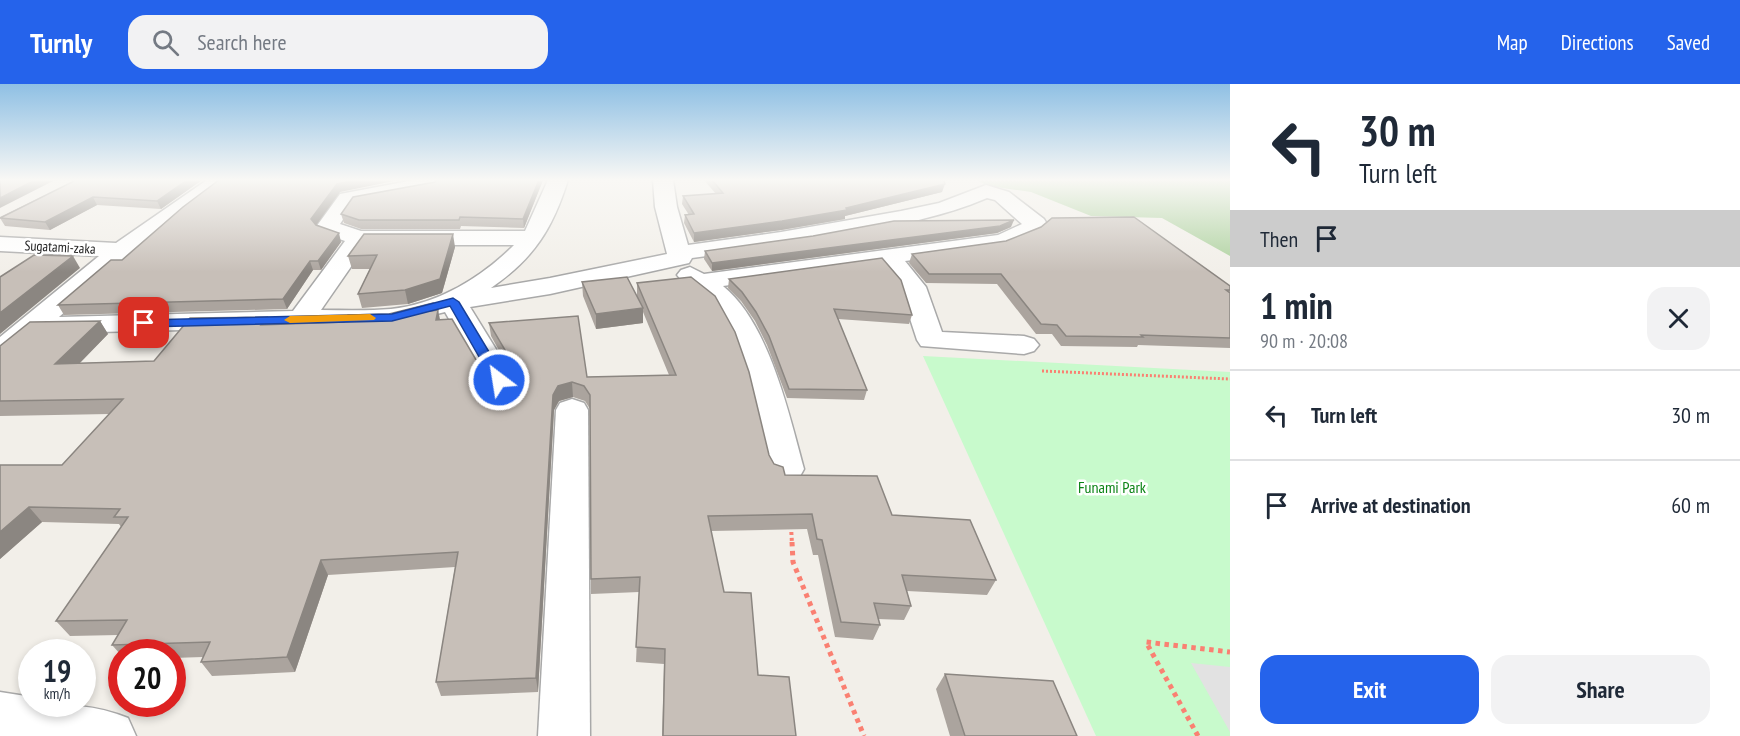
<!DOCTYPE html>
<meta charset="utf-8">
<style>
:root{--surface:#fff;--page:#f2f2f3;--text:#1f2937;--muted:#747a83;--line:#e0e1e3;--accent:#2563eb}
body{margin:0;font-family:"PT Sans Narrow",sans-serif;background:var(--page);color:var(--text);height:100vh;display:flex;flex-direction:column;font-size:22px;white-space:nowrap}
*{box-sizing:border-box;margin:0}
p{font-size:20px;color:var(--muted)}
.icon{flex:none;width:33px;height:33px;fill:none;stroke:currentColor;stroke-width:2;stroke-linecap:round;stroke-linejoin:round}
.map{position:relative;flex:1;overflow:hidden}
.sheet{display:flex;flex-direction:column;background:var(--surface);width:510px}
.sheet>*{flex:none}
.top-card{background:#fff;color:var(--text);overflow:hidden}
.speed{position:absolute;left:18px;top:555px;display:flex;gap:12px;font-size:30px;font-weight:700;text-align:center}
.speed>*{display:grid;place-content:center;width:78px;height:78px;border-radius:50%;background:var(--surface);box-shadow:0 3px 9px #0003;line-height:1}
.speed small{font-size:15px;font-weight:400}
.speed .limit{border:9px solid #d22;background:#fff;color:#111}
.pin{position:absolute;display:grid;place-items:center;width:51px;height:51px;color:#fff;margin:-26px;border-radius:12px;box-shadow:0 3px 9px #0006}
.me{position:absolute;width:66px;margin:-33px;rotate:329deg;stroke-linejoin:round;filter:drop-shadow(0 0 4px #0008)}
.turn{display:flex;align-items:center;gap:21px;height:126px;padding:0 30px;font-size:27px}
.turn .icon{width:78px;height:78px;stroke-width:2.5}
.turn b{display:block;font-size:42px;line-height:51px}
.then{display:flex;align-items:center;height:57px;padding:0 30px;background:#0003;gap:12px;font-size:22px}
.round{display:grid;place-items:center;flex:none;width:63px;height:63px;border-radius:18px;background:var(--page)}
.headline{display:flex;align-items:center;justify-content:space-between;height:102px;padding:0 30px}
h1{font-size:36px;font-weight:700;line-height:45px}
.action{display:flex;gap:12px;margin-top:auto;padding:12px 30px}
.action a{flex:1;height:69px;border-radius:18px;background:var(--accent);color:#fff;font-size:24px;font-weight:700;line-height:69px;text-align:center}
.action a+a{background:var(--page);color:var(--text)}
ul{padding:0;list-style:none}
li{display:flex;align-items:center;gap:18px;height:90px;padding:0 30px;border-top:2px solid var(--line)}
li div{flex:1}
li b{display:block;font-size:22px}
li em{font-style:normal}
header{display:flex;align-items:center;gap:36px;box-sizing:border-box;height:84px;padding:0 30px;background:var(--accent);color:#fff}
header strong{font-size:28px}
nav{display:flex;gap:33px;margin-inline-start:auto;font-size:21px}
.search{width:420px;height:54px;background:var(--page);display:flex;align-items:center;gap:15px;box-sizing:border-box;padding:0 21px;border-radius:18px;color:var(--muted);font-size:22px}
main{display:flex;flex:1;min-height:0}
.map>svg:first-child{display:block}
</style>
<header>
<strong>Turnly</strong>
<div class="search"><svg class="icon" aria-label="search" viewBox="0 0 24 24"><circle cx="10" cy="10" r="6"/><path d="M15 15l6 6"/></svg>Search here</div>
<nav><a>Map</a><a>Directions</a><a>Saved</a></nav>
</header>
<main>
<div class="map">
<svg width="1230" height="652" viewBox="0 0 1230 652">
<rect width="100%" height="100%" fill="#f2efe9"/>
<polygon fill="#add19e" points="1230,96 1230,172 1162,134 1091,132 1031,108 989,102 978,97"/>
<polygon fill="#c8facc" points="923,272 1230,288 1230,652 1096,652"/>
<polygon fill="#e2e2e2" points="1191,579 1230,583 1230,648"/>
<g fill="none" stroke-linecap="round" stroke-linejoin="round">
<g stroke="#a9a9a9" stroke-width="3">
<g id="minor">
<path d="M 207,96 L 230,96 L 129,171 L 59,233 L 293,227 L 345,157 L 319,148 L 316,143 L 340,110 L 414,96 L 441,96 L 436,104 L 354,119 L 340,140 L 361,147 L 525,147 L 548,96 L 568,96 C 552,146 534,174 491,204 L 550,194 L 667,170 L 655,123 L 653,96 L 673,96 L 677,123 L 688,161 L 781,148 L 901,127 L 939,119 L 986,101 L 1009,108 L 1044,135 L 1047,140 C 1027,169 939,173 905,177 L 926,203 L 942,248 L 1024,252 L 1034,255 L 1039,261 L 1034,267 L 1024,270 L 921,262 L 917,256 L 900,204 L 881,180 L 723,202 C 769,239 789,330 804,385 L 799,394 L 786,398 L 773,394 L 768,385 C 755,331 747,271 715,224 C 705,209 687,205 677,191 L 681,186 L 690,183 L 704,190 L 998,151 L 1022,140 L 995,116 L 987,114 C 942,133 898,141 850,150 C 798,159 745,167 692,174 L 689,179 L 680,181 L 550,210 L 470,223 L 515,296 L 510,303 L 499,306 L 488,303 L 445,228 L 392,241 L 57,249 L 45,244 L 10,274 L 0,277 L 0,253 L 99,172 L 0,167 L 0,153 L 116,159 ZM 366,161 L 514,161 C 481,194 438,220 391,225 C 368,227 344,226 321,226 Z"/>
<polygon points="572,315 584,319 588,326 590,652 538,652 556,326 560,319"/>
<path d="M 0,608 L 32,613 L 32,620 C 65,620 97,621 128,634 L 136,652 L 0,652 Z"/>
</g>
</g>
<polyline stroke="#fa8072" stroke-width="3" stroke-dasharray="2 2" stroke-linecap="butt" points="1042,287 1230,295"/>
<polyline stroke="#fa8072" stroke-width="4" stroke-dasharray="3 3" stroke-linecap="butt" points="791,442 792,460"/>
<g stroke="#fa8072" stroke-width="5" stroke-dasharray="4.5 4.5" stroke-linecap="butt">
<polyline points="792,458 793,478 864,652"/>
<polyline points="1198,652 1146,558 1230,568"/>
</g>
<use href="#minor" fill="#fff" fill-rule="evenodd"/>
</g>
<g fill="#aba49e">
<polygon points="76,96 202,96 161,125 97,121 50,146 5,142 0,134 0,133"/>
<polygon points="543,96 524,144 461,142 460,145 361,145 344,139 341,130 435,98"/>
<polygon points="704,96 944,96 942,108 845,132 845,135 781,146 694,158 684,139 685,131 689,131 682,120 683,112 716,110"/>
<polygon points="340,108 316,141 341,158 321,186 313,186 287,225 64,231 58,221 122,176"/>
<polygon points="1011,143 997,149 712,187 704,175 705,167"/>
<polygon points="455,163 442,209 408,220 362,224 358,210 370,185 352,185 348,172"/>
<polygon points="912,170 1230,202 1230,264 1138,261 1137,263 1061,262 1052,250 1036,250 997,200 926,199 909,179"/>
<polygon points="729,195 912,231 909,240 838,235 867,306 864,316 787,314 767,261 755,237 741,217 728,204"/>
<polygon points="582,198 637,212 637,199 769,371 774,380 785,391 892,431 996,496 987,511 907,507 911,522 904,536 878,535 880,541 873,556 835,553 818,471 813,471 807,445 711,447 724,508 758,591 796,652 662,652 664,580 636,578 639,508 591,510 590,325 585,317 573,313 559,317 554,326 538,608 441,612 436,598 455,483 328,491 295,588 212,592 201,578 203,573 172,574 172,568 122,568 122,572 112,561 118,551 70,552 56,537 121,443 119,440 42,438 0,475 0,381 62,381 109,330 0,332 0,262 100,237 108,250 80,279 154,277 267,233 270,240 344,238 389,230 434,226 440,236 485,291 498,294 509,291 511,288 491,252 489,239 587,293 669,291 643,228 643,239 596,245 583,212"/>
<polygon points="945,590 1077,652 950,652 936,605"/>
</g>
<g fill="#8b8681">
<polygon points="35,96 55,96 0,124 0,114"/>
<polygon points="187,96 202,96 161,125 157,117"/>
<polygon points="355,96 399,96 340,108 314,144 311,135 337,100"/>
<polygon points="539,96 543,96 524,144 523,135"/>
<polygon points="945,100 942,108 845,132 845,135 781,146 694,158 694,149 846,124"/>
<polygon points="93,113 97,121 50,146 45,138"/>
<polygon points="1014,136 1011,143 997,149 712,187 712,179"/>
<polygon points="339,149 341,158 321,186 318,177"/>
<polygon points="453,150 455,163 442,209 408,220 405,206"/>
<polygon points="73,172 80,184 0,250 0,229"/>
<polygon points="310,177 313,186 287,225 283,215"/>
<polygon points="643,224 643,239 596,245 596,230"/>
<polygon points="438,226 441,240 436,236"/>
<polygon points="267,233 273,246 261,241"/>
<polygon points="100,237 108,250 65,294 55,280"/>
<polygon points="572,298 573,313 559,317 554,326 538,608 536,594 553,311 558,302"/>
<polygon points="29,423 42,438 0,475 0,448"/>
<polygon points="321,476 328,491 295,588 287,573"/>
</g>
<g fill="#c7bfb8" stroke="#8b8681" stroke-width="1.5">
<polygon points="0,96 35,96 0,114"/>
<polygon points="76,96 187,96 157,117 93,113 45,138 0,134"/>
<polygon points="219,96 355,96 337,100 311,135 316,141 339,149 318,177 310,177 283,215 58,221 111,176 122,176 183,123"/>
<polygon points="436,96 539,96 523,135 460,133 459,136 359,136 341,130 353,113 435,98"/>
<polygon points="712,96 944,96 945,100 846,124 847,126 782,137 694,149 685,131 694,130 683,112 723,109"/>
<polygon points="1134,133 1230,202 1230,206 1226,206 1230,209 1230,254 1141,251 1143,253 1066,252 1057,241 1041,240 1001,190 929,190 912,170 1006,157 1041,143 1052,134"/>
<polygon points="1014,136 1000,142 712,179 705,167 813,152 894,137"/>
<polygon points="364,150 453,150 440,195 405,206 358,210 377,171 348,172"/>
<polygon points="34,171 73,172 0,229 0,193"/>
<polygon points="882,174 901,196 912,231 834,225 867,306 789,305 769,252 756,228 742,208 729,195"/>
<polygon points="627,193 643,224 596,230 582,198"/>
<polygon points="691,193 715,212 735,248 749,288 769,371 774,380 783,383 785,391 877,392 892,431 970,436 996,496 902,491 911,522 874,519 880,541 841,538 822,456 817,455 812,430 708,432 724,508 751,509 758,591 789,593 796,652 663,652 665,565 636,563 640,493 591,495 590,311 584,302 572,298 558,302 553,311 536,594 436,598 458,468 321,476 287,573 201,578 210,558 112,561 127,536 56,537 128,433 114,433 120,425 29,423 0,448 0,381 62,381 123,315 0,317 0,262 30,238 100,237 55,280 154,277 190,234 267,233 261,241 344,238 348,231 389,230 433,219 431,227 438,226 436,236 452,235 485,291 498,294 509,291 515,283 489,239 578,232 587,293 676,291 637,199"/>
<polygon points="945,590 1053,597 1077,652 965,652"/>
</g>
<linearGradient id="sky" x2="0" y2="1"><stop stop-color="#8fc0e4"/><stop offset="0.51" stop-color="#f9f8f5"/><stop offset="1" stop-color="#f9f8f5" stop-opacity="0"/></linearGradient>
<rect width="1230" height="188" fill="url(#sky)"/>
<polygon fill="#2563eb" stroke="#184099" stroke-width="1.5" points="453,214 459,218 506,296 504,299 494,299 450,222 392,237 144,243 138,239 144,236 392,230"/>
<polygon fill="#f59e0b" points="370,230 376,234 374,236 290,239 284,236 290,232"/>
<g text-anchor="middle" dominant-baseline="central" stroke-width="5" stroke-linejoin="round" paint-order="stroke">
<g font-size="14" fill="#222" stroke="#fff">
<text transform="translate(60 163) rotate(3)">Sugatami-zaka</text>
</g>
<g font-size="16" fill="#0c8416" stroke="#fff">
<text x="1112" y="403">Funami Park</text>
</g>
</g>
</svg>
<div class="speed"><div>19<small>km/h</small></div><div class="limit">20</div></div>
<div class="pin" style="left:144px;top:239px;background:#d93025"><svg class="icon" aria-label="arrive" viewBox="0 0 24 24"><path d="M6 21V4h12l-3 4 3 4H6"/></svg></div>
<svg class="me" style="left:499px;top:296px" viewBox="-20 -20 40 40"><circle r="17" fill="#2563eb" stroke="#fff" stroke-width="3"/><path d="M0-11L8 9 0 5-8 9z" fill="#fff"/></svg>
</div>
<section class="sheet">
<div class="top-card">
<div class="turn"><svg class="icon" aria-label="left" viewBox="0 0 24 24"><path d="M17 20v-9H6M10 6l-5 5 5 5"/></svg><div><b>30 m</b>Turn left</div></div>
<div class="then">Then<svg class="icon" aria-label="arrive" viewBox="0 0 24 24"><path d="M6 21V4h12l-3 4 3 4H6"/></svg></div>
</div>
<div class="headline"><div><h1>1 min</h1><p>90 m · 20:08</p></div><a class="round"><svg class="icon" aria-label="close" viewBox="0 0 24 24"><path d="M6 6l12 12M18 6L6 18"/></svg></a></div>
<ul>
<li><svg class="icon" aria-label="left" viewBox="0 0 24 24"><path d="M17 20v-9H6M10 6l-5 5 5 5"/></svg><div><b>Turn left</b></div><em>30 m</em></li>
<li><svg class="icon" aria-label="arrive" viewBox="0 0 24 24"><path d="M6 21V4h12l-3 4 3 4H6"/></svg><div><b>Arrive at destination</b></div><em>60 m</em></li>
</ul>
<div class="action"><a>Exit</a><a>Share</a></div>
</section>
</main>
